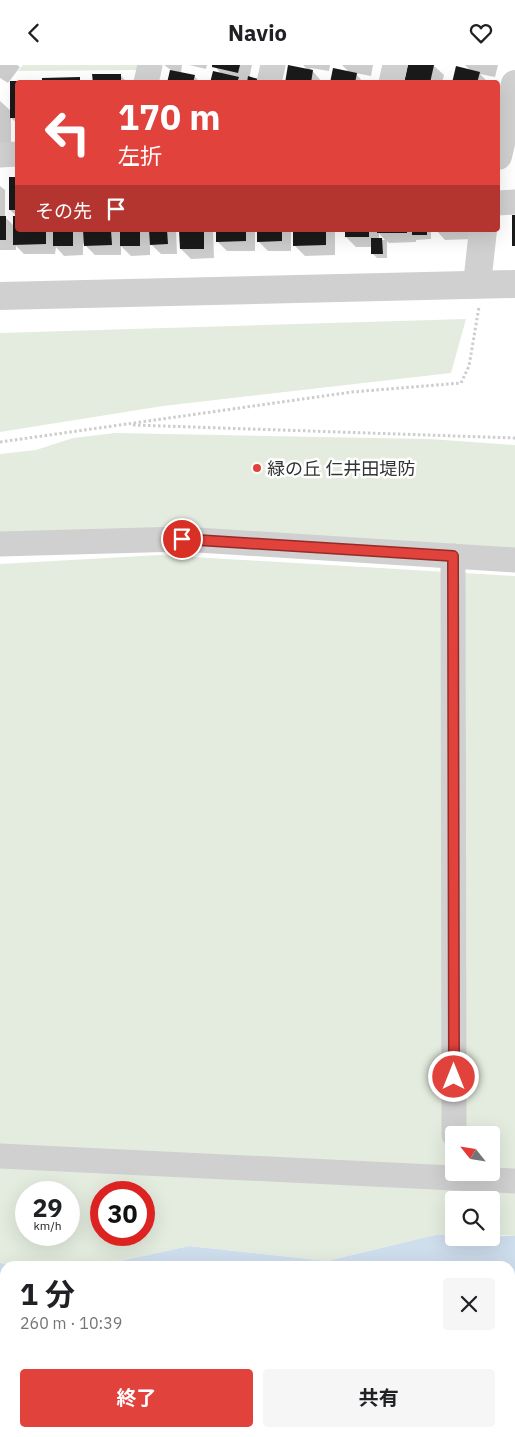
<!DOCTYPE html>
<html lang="ja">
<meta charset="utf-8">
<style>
:root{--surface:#fff;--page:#f6f6f6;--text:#202124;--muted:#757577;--accent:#e2423c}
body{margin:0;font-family:"IBM Plex Sans","Noto Sans JP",sans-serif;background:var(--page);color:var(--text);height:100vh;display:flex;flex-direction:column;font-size:19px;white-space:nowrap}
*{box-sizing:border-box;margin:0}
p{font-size:16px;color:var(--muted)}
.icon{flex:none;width:28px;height:28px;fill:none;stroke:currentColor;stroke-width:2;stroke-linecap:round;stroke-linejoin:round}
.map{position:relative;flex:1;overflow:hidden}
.details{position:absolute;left:0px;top:1196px;width:515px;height:176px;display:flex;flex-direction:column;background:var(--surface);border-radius:15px 15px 0 0;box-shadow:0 5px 20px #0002}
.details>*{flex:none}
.banner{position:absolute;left:15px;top:15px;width:485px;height:152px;border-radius:5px;box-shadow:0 5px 20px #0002;background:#e2423c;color:#fff;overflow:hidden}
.needle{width:32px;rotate:300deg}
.tools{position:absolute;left:445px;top:1061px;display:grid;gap:10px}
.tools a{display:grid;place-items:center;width:55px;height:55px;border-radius:5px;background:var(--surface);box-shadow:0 5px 20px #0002;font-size:25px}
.speed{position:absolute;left:15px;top:1116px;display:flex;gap:10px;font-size:25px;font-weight:700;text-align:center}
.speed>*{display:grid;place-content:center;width:65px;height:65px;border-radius:50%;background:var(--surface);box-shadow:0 5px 20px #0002;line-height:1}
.speed small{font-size:12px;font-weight:400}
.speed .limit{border:8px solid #d22;background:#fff;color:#111}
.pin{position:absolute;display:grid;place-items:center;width:42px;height:42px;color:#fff;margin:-21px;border:2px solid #fff;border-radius:50%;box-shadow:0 1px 5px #0007}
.me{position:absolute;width:55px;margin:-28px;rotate:0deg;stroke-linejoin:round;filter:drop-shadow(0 0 4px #0008)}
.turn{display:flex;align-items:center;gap:18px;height:105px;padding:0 20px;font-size:22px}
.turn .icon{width:65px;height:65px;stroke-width:2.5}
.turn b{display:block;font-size:35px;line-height:42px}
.then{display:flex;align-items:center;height:48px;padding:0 20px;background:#0003;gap:10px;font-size:19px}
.round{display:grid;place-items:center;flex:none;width:52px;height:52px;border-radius:5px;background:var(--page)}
.overview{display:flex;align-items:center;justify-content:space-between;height:85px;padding:0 20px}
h1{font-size:30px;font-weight:700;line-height:38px}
.primary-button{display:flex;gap:10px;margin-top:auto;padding:10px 20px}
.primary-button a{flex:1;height:58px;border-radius:5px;background:var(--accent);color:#fff;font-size:20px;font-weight:700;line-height:58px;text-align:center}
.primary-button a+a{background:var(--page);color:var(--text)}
header{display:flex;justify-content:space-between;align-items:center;height:65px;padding:0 20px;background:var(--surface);font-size:22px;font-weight:700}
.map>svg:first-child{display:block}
</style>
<header><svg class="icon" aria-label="back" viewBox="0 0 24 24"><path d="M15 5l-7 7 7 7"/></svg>Navio<svg class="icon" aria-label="heart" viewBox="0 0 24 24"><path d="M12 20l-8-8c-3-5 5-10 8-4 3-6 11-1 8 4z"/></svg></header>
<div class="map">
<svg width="515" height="1372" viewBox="0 0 515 1372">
<rect width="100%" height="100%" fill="#fff"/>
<g fill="#e4ecdf" fill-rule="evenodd">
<polygon points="23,0 142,0 141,5 18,6"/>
<polygon points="466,254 451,308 163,341 0,367 0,268"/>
<polygon points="115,368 430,374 515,380 515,487 0,472 0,389 36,385 73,373"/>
<path d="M 160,490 L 515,511 L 515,1171 L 491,1170 L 491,1135 L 454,1135 L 454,1170 L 435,1170 L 327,1196 L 189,1181 L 97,1201 L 22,1201 L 0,1198 L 0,499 ZM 454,1070 L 491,1070 L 491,1108 L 454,1108 ZM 26,1128 L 69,1128 L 69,1170 L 26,1170 ZM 101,1128 L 144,1128 L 144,1170 L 101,1170 Z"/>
<polygon points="0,1324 5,1324 5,1368 191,1368 176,1372 0,1372"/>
</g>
<g fill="#cfdeed">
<polygon points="435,1170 454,1170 454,1172 515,1171 515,1372 176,1372 191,1368 510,1368 510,1201 97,1201 189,1181 327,1196"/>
<polygon points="0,1198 22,1201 5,1201 5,1324 0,1324"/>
</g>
<g fill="#0003" fill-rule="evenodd">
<polygon points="0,0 17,0 20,2 8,18 0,13"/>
<polygon points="164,0 182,0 181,8 194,11 201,18 168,18 171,5"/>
<polygon points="189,0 207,0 206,4"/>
<polygon points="214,0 252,0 248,18 211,18 221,9"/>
<polygon points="303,0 330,0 329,6 310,3 323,18 286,18 308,5"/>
<polygon points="342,0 373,0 371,11 355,8 364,18 331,18 350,8"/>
<polygon points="409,0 433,0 444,10 442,18 406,18"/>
<polygon points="465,0 498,0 495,12 480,9 489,18 453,18 471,6"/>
<polygon points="120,10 128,18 94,18"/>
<polygon points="11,17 35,17 18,18 18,59 11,53 11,83 0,83 0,36 11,46"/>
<polygon points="18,114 18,152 10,145"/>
<polygon points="0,121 5,125 5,152 18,165 176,165 177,189 161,189 150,178 150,190 131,191 121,181 121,190 95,190 83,178 83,190 64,191 56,182 55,189 24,189 16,181 16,185 0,185"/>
<polygon points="181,165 213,165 214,193 191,194 181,184"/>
<polygon points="217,165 255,165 255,186 227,186 217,176"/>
<polygon points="258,165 291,165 291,186 268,186 258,176"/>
<polygon points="294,165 335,165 335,190 305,191 295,181"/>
<path d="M 346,165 L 431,165 L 431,174 L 416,175 L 416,177 L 389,178 L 387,176 L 387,193 L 377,193 L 372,188 L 372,182 L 356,182 L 346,172 ZM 379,168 L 385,175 L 379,175 Z"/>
<polygon points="436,165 474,165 474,174 445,175"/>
</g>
<g fill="#1a1a1a">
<polygon points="212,0 240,0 238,8 212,2"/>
<polygon points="288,0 313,5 311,18 285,18"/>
<polygon points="408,0 434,0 430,18 404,18"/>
<polygon points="456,1 480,7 477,18 452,18"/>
<polygon points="333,3 357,8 355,18 330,18"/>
<polygon points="170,5 195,10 193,18 167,18"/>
<polygon points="213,6 239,12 237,18 210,18"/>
<polygon points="92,9 121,9 121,18 93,18"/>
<polygon points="248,11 258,14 257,18 247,18"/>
<polygon points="80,12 80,18 42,18 42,13"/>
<rect x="10" y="16" width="8" height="37"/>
<rect x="9" y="112" width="9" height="33"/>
<rect x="512" y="150" width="3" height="31"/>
<rect x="0" y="151" width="6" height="24"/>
<polygon points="13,151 18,151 18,165 46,165 46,179 13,180"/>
<rect x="53" y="165" width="20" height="16"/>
<polygon points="83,165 111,165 112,180 84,181"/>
<rect x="120" y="165" width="20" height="16"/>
<polygon points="149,165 167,165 168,179 150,180"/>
<polygon points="179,165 204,165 204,184 180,184"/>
<polygon points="216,165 246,165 246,176 216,177"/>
<polygon points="257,165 282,165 282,176 257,177"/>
<polygon points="293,165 326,165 326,180 293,181"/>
<rect x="345" y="165" width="24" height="7"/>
<rect x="377" y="165" width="30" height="3"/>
<rect x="412" y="165" width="15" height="5"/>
<polygon points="371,173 382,173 383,189 371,189"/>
</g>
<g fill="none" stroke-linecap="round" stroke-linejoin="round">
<g stroke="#cdcdcd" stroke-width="3" stroke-dasharray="2.5 2.5" stroke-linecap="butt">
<polyline points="133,360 515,373"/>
<polyline points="0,377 352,327 461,318 469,301 479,242"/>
</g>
<g stroke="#d0d0d0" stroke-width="25">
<polyline points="146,18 150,0"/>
<polyline points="269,18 273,0"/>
<polyline points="391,18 395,0"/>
<polyline points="0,90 18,89"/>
<polyline points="498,138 515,137"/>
<polyline points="0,479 182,474 515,495"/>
<polyline points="453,491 454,1070"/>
<polyline points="0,1091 515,1116"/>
</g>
<g stroke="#d0d0d0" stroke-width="28">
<polyline points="498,91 515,19"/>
<polyline points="477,219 483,165"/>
<polyline points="0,231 515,219"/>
</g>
</g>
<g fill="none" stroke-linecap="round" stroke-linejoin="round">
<g stroke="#932b27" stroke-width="12">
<polyline id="route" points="182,474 453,491 454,1012"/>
</g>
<use href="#route" stroke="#e2423c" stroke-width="9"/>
</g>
<circle fill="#e2423c" stroke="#fff" stroke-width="2" cx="257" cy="403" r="5"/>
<g text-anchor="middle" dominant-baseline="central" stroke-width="5" stroke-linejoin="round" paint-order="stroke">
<g font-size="18" fill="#333" stroke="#fff" text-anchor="start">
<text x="267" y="403">緑の丘 仁井田堤防</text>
</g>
</g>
</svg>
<div class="tools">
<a><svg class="needle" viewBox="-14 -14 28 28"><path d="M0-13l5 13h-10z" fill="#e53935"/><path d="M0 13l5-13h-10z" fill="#757577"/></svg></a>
<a><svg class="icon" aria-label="search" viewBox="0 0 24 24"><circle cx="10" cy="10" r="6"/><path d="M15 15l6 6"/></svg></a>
</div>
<div class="speed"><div>29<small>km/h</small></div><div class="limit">30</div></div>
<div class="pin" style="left:182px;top:474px;background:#d93025"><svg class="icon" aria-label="arrive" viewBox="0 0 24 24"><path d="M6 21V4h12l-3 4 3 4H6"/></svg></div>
<svg class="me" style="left:454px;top:1012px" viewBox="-20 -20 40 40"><circle r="17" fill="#e2423c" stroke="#fff" stroke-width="3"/><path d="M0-11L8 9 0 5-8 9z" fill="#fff"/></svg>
<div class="banner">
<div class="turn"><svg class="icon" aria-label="left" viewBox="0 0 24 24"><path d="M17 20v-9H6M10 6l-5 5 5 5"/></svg><div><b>170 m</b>左折</div></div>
<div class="then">その先<svg class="icon" aria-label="arrive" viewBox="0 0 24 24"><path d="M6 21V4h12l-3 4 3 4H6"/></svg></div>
</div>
<section class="details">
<div class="overview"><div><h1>1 分</h1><p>260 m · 10:39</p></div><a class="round"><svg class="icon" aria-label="close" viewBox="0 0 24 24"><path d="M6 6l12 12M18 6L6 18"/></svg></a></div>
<div class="primary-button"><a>終了</a><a>共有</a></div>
</section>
</div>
